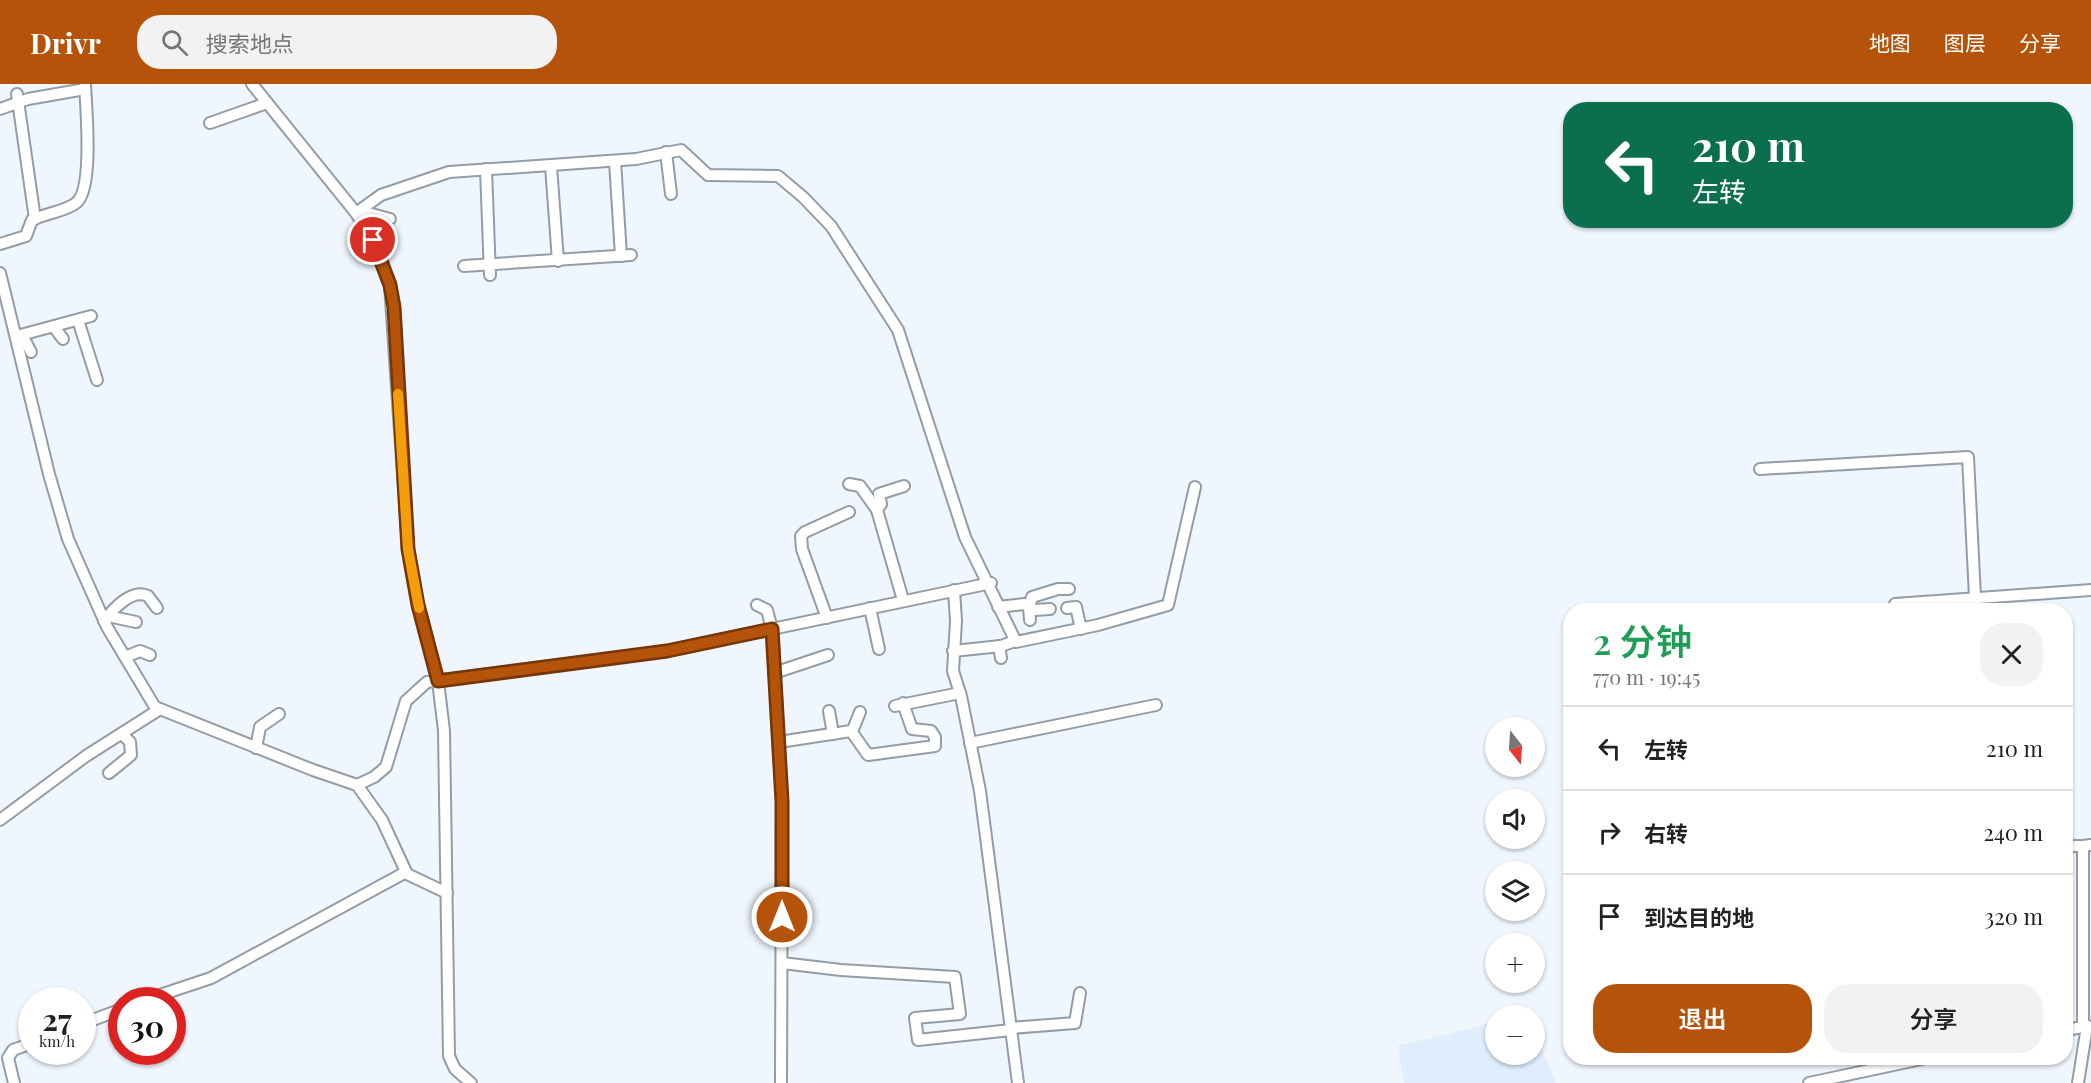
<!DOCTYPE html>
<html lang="zh">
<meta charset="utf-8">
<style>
:root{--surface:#fff;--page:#f2f2f2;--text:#222;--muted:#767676;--line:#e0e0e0;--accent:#b45309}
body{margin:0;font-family:"Playfair Display","Noto Sans SC",serif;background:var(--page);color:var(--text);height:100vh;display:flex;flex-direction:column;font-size:22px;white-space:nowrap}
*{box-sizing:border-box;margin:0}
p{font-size:20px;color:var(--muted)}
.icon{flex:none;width:33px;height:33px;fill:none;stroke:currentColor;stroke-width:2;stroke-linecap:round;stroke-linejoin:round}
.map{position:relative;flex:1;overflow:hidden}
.details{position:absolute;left:1563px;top:519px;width:510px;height:462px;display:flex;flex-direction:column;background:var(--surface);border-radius:24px;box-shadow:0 2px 4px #0004}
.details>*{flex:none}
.guide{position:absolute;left:1563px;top:18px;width:510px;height:126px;border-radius:24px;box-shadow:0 2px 4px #0004;background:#0b6e4f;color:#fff;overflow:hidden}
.needle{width:39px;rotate:163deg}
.buttons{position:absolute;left:1485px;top:633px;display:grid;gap:12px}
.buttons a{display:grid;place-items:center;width:60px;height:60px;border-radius:50%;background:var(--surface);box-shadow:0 2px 4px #0004;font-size:30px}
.speed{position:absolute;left:18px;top:903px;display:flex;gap:12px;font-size:30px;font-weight:700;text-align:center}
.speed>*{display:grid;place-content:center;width:78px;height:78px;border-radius:50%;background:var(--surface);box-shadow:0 2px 4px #0004;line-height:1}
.speed small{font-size:15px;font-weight:400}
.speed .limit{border:9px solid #d22;background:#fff;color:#111}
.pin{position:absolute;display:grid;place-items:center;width:51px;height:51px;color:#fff;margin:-26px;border:3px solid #fff;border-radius:50%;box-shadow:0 2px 6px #0007}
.me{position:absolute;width:66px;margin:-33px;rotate:0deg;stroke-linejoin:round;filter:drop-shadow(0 0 4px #0008)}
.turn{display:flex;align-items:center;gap:21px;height:126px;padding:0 30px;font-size:27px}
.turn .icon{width:78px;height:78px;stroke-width:2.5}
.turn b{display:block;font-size:42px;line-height:51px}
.round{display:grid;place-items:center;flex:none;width:63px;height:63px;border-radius:24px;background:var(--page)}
.headline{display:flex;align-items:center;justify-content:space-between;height:102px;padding:0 30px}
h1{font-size:36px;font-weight:600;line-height:45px;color:#1e9e55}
.action{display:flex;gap:12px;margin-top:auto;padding:12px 30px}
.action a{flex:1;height:69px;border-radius:24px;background:var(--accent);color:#fff;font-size:24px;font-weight:600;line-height:69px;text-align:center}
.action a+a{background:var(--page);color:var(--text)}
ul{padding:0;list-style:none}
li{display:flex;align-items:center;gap:18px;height:84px;padding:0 30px;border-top:2px solid var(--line)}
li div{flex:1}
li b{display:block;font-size:22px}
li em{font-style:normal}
header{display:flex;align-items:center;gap:36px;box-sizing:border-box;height:84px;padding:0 30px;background:var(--accent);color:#fff}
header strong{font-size:28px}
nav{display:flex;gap:33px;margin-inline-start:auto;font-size:21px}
.search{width:420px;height:54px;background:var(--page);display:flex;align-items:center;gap:15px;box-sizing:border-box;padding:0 21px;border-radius:24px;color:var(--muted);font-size:22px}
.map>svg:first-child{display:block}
</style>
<header>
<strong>Drivr</strong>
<div class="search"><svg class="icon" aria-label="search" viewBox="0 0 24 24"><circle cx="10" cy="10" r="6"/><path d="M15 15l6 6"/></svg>搜索地点</div>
<nav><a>地图</a><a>图层</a><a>分享</a></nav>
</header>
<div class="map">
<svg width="2091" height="999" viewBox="0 0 2091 999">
<rect width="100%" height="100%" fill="#eff6fd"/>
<polygon fill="#e0edfd" points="1495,938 1496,970 1534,970 1535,950 1556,999 1404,999 1398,962"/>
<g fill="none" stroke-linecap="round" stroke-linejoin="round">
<g stroke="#949ca5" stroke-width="14">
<g id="street">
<polyline points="252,0 356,129 373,156 390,201 408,465 418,521 438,597 444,647 449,972 455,985 471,999"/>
<polyline points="17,10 35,135"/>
<polyline points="0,25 28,15 85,5"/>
<polyline points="210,39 267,19"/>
<polyline points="666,68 671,110"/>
<polyline points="615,77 621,172"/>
<polyline points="551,82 558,177"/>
<polyline points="486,85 490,191"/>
<polyline points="356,129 381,111 449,88 636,75 681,66 708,91 778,92 803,113 831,142 898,246 965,453 1016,558 1098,541 1168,521 1195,403"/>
<polyline points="359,133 368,129 390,135"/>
<path d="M 0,160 L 26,152 L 32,136 C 46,129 64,128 76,119 C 94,106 86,23 85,0"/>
<polyline points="464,182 631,171"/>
<polyline points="0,189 49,390 68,455 107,543 155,623 313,686 357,701 382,736 407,790 447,809"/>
<polyline points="78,236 97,296"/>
<polyline points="54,243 63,255"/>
<polyline points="22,251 31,268"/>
<polyline points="17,252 91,232"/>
<polyline points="1760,385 1968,373 1975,513"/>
<polyline points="849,400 860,402 877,426"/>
<polyline points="954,506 956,537 953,587 961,612 980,707 1018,999"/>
<polyline points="903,516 877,426 881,420 879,410 904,402"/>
<polyline points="1895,520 2091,506"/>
<polyline points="757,521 767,526 772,545 782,717 781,999"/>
<polyline points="998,523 1024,520 1034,526 1050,525"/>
<polyline points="870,524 879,565"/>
<polyline points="1067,524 1076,523 1081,545"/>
<polyline points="108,532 136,538"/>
<polyline points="827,534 802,465 801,452 805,448 849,428"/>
<polyline points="1030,536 1029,523 1032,513 1058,505 1069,505"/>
<path d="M 104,537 C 113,525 132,504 148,512 L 157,524"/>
<polyline points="999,562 1001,574"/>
<polyline points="953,567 1001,562 1015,557"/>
<polyline points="125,573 140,567 150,571"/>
<polyline points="774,589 828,571"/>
<polyline points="895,622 960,609"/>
<polyline points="829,627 833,650"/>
<polyline points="852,648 860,628"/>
<polyline points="779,658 851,647 868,671 935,662 935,653 931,647 912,645 903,619"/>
<polyline points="970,659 1156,621"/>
<polyline points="256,664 260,643 279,630"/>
<polyline points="109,689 131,671 130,658 123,651"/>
<polyline points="357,701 374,693 386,683 406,617 427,598 667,567 991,499"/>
<polyline points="0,736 86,672 160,625"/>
<polyline points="2066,762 2083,762"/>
<polyline points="782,879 841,886 955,893 960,930 915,934 918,956 1011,946"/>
<polyline points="145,916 211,894 406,788"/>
<polyline points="82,940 122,925"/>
<polyline points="2083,943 2083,762 2091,761"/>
<polyline points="1011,944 1075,939 1080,909"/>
<polyline points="2066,946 2088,942"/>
<polyline points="14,999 8,974 13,966 32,959"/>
<polyline points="1809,999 1926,974"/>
<polyline points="2078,999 2087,942"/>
</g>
</g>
<use href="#street" stroke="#fff" stroke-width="10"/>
</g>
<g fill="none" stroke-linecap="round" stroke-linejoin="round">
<g stroke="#753606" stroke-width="15">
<polyline id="route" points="373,156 390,201 394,223 408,465 418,521 438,597 667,567 772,545 782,717 782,833"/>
</g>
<use href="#route" stroke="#b45309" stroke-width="10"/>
<polyline stroke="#f59e0b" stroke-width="10" points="398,310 408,465 419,524"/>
</g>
</svg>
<div class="buttons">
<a><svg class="needle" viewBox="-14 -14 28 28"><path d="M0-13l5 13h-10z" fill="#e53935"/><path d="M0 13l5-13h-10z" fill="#767676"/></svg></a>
<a><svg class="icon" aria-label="sound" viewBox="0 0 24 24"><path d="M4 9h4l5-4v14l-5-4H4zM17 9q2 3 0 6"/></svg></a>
<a><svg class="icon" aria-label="layers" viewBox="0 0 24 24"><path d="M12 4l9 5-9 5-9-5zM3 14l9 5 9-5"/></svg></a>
<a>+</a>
<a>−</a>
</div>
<div class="speed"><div>27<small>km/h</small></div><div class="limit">30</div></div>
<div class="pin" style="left:373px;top:156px;background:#d93025"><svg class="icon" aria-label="arrive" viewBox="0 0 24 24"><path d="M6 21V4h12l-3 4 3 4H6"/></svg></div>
<svg class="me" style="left:782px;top:833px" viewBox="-20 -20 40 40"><circle r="17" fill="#b45309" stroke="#fff" stroke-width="3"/><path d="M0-11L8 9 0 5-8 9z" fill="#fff"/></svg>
<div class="guide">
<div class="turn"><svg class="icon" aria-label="left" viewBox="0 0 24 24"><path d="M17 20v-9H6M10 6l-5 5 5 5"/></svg><div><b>210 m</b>左转</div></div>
</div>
<section class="details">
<div class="headline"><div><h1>2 分钟</h1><p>770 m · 19:45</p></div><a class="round"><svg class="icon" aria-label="close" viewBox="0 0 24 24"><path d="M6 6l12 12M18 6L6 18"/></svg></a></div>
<ul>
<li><svg class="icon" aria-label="left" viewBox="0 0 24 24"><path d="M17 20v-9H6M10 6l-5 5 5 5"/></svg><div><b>左转</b></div><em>210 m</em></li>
<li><svg class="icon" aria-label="right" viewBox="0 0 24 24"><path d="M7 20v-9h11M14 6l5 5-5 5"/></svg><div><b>右转</b></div><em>240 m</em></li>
<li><svg class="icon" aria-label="arrive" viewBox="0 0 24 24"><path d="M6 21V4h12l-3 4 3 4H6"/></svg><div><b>到达目的地</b></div><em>320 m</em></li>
</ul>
<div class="action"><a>退出</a><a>分享</a></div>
</section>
</div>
